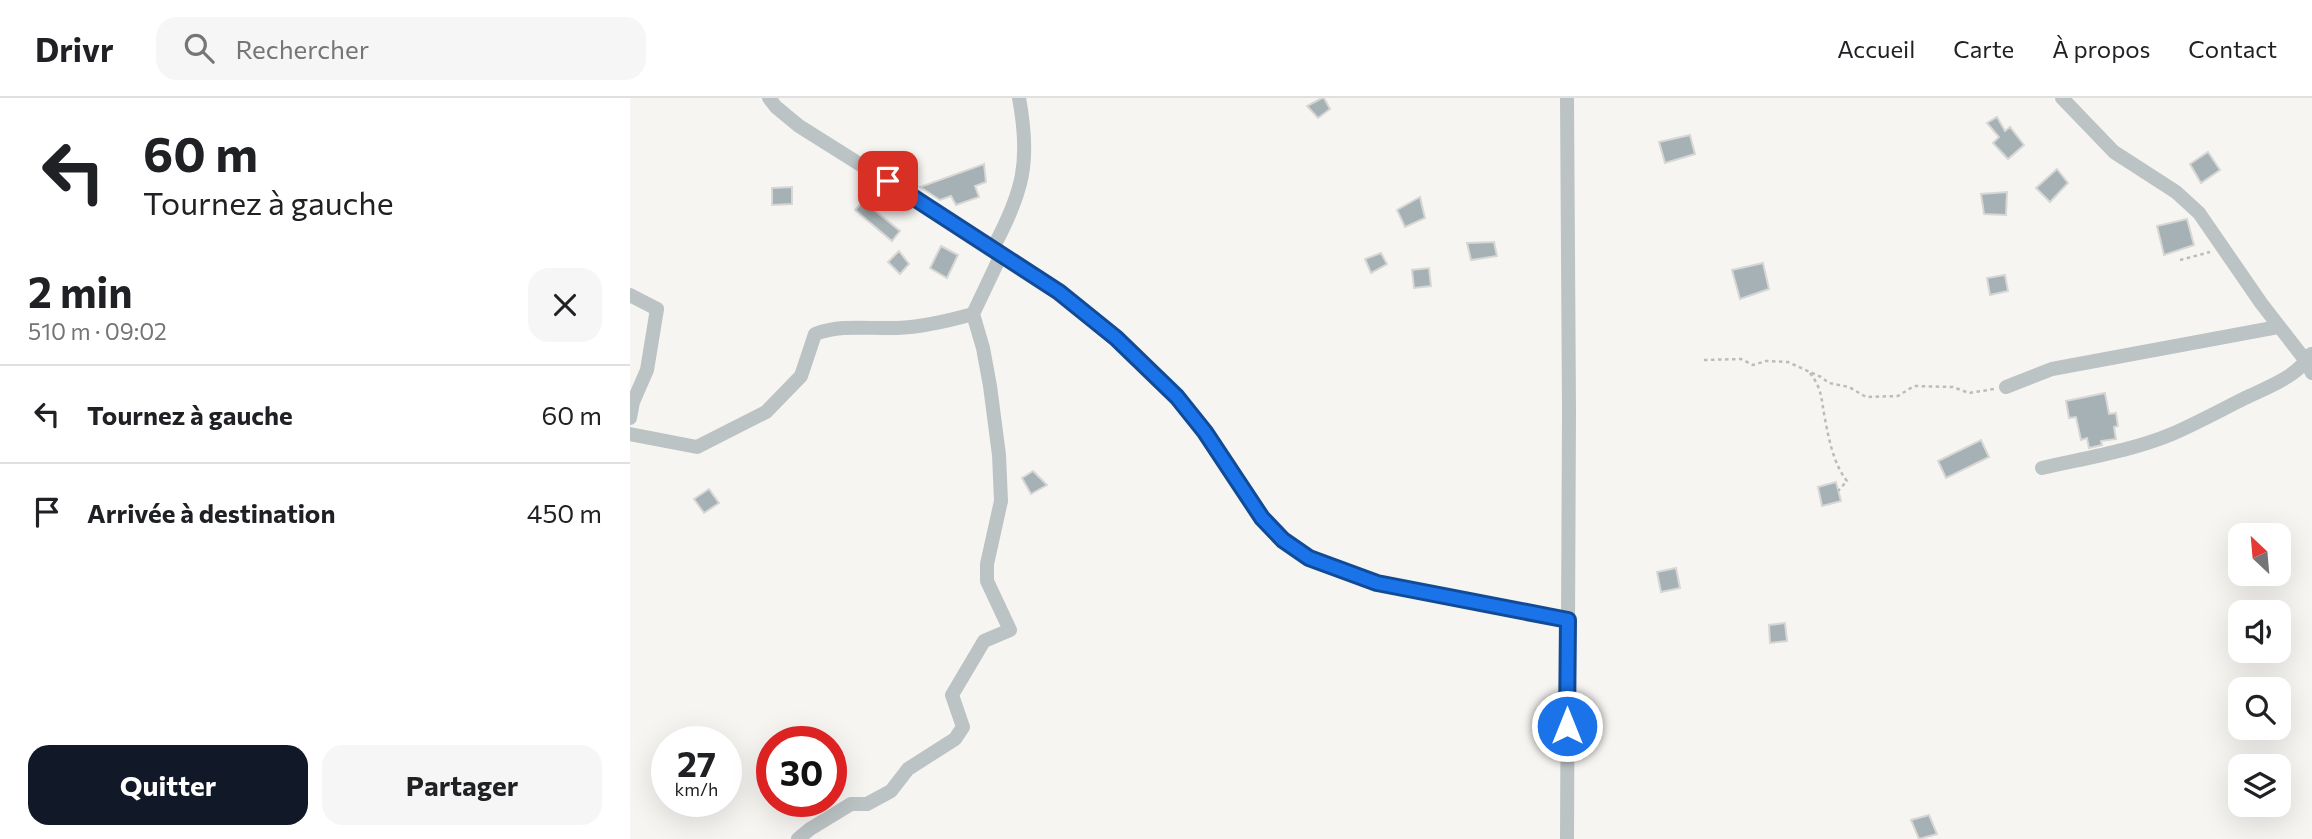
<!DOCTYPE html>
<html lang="fr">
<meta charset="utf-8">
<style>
:root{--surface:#fff;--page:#f6f6f6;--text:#202124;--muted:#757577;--line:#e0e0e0;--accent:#111827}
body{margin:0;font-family:Commissioner,sans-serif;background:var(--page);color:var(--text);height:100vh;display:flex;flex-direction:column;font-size:26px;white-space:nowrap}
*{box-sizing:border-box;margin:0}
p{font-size:23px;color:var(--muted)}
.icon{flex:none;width:38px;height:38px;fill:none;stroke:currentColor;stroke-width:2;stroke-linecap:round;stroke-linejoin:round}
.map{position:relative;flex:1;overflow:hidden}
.sheet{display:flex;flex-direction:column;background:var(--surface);width:630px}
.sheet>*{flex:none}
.top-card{background:#fff;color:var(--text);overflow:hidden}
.needle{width:46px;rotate:334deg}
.fabs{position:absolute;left:1598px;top:425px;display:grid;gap:14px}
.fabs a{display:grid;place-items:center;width:63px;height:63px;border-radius:14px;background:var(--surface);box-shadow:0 7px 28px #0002;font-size:35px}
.speed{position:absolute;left:21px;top:628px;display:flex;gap:14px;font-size:35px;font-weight:700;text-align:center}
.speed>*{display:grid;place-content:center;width:91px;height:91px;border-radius:50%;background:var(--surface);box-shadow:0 7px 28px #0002;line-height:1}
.speed small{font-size:18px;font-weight:400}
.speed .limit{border:10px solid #d22;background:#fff;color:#111}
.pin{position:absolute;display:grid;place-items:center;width:60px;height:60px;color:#fff;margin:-30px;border-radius:14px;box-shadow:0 4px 10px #0006}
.me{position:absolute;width:77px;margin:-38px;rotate:0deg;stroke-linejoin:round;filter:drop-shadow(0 0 5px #0008)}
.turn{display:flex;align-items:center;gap:24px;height:147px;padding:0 28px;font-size:32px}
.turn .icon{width:91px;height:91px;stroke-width:2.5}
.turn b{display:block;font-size:49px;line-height:60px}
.round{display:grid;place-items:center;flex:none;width:74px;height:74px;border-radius:21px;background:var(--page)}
.overview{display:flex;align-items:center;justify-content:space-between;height:119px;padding:0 28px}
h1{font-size:42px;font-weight:700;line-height:52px}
.primary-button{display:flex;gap:14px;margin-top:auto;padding:14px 28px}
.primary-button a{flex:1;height:80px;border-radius:21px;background:var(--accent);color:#fff;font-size:28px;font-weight:700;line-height:80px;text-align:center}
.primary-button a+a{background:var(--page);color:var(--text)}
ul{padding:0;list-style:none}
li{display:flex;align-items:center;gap:21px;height:98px;padding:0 28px;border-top:2px solid var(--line)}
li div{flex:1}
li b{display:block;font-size:26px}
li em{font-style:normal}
header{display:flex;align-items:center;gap:42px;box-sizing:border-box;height:98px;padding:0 35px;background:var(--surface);border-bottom:2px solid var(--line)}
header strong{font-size:33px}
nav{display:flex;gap:38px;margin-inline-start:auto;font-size:24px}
.search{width:490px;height:63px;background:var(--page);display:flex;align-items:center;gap:18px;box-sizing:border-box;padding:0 24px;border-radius:21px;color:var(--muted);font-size:26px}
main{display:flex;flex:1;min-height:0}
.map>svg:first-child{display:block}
</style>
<header>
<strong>Drivr</strong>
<div class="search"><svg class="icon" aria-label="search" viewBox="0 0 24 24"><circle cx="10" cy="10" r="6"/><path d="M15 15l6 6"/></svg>Rechercher</div>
<nav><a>Accueil</a><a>Carte</a><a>À propos</a><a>Contact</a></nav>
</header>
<main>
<section class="sheet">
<div class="top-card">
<div class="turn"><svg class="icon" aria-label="left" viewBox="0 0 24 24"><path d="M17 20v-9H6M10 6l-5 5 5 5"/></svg><div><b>60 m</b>Tournez à gauche</div></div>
</div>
<div class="overview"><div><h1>2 min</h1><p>510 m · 09:02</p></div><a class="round"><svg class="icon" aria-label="close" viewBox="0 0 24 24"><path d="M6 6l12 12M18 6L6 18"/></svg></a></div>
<ul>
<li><svg class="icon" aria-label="left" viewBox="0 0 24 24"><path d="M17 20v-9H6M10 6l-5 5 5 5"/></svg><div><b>Tournez à gauche</b></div><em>60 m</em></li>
<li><svg class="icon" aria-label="arrive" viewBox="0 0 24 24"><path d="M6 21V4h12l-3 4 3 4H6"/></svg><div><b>Arrivée à destination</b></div><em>450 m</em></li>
</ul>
<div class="primary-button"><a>Quitter</a><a>Partager</a></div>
</section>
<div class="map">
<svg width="1682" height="741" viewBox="0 0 1682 741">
<rect width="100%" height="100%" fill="#f6f5f2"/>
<g fill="#a5b1b4" stroke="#d7d7d5" stroke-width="2">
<polygon points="692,0 694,0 700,11 688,20 677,8"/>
<polygon points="1367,19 1375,33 1380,29 1394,47 1378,61 1363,45 1369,39 1357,25"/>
<polygon points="1060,37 1065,56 1035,65 1029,44"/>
<polygon points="1578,54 1590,72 1571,85 1560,66"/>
<polygon points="354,66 356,84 345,88 349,99 326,107 321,98 310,102 290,89"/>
<polygon points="1427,71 1438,85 1420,104 1406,90"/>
<polygon points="162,89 162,106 142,107 142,90"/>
<polygon points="1377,94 1376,117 1354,116 1351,96"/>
<polygon points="790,99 795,120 775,129 767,112"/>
<polygon points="233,103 270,133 262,143 225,112"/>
<polygon points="1557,121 1564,147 1534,157 1527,128"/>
<polygon points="864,144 867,158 841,162 837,145"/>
<polygon points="311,148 328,157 317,180 300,170"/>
<polygon points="269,153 279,166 270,176 258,164"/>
<polygon points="751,155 757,166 741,175 735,161"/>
<polygon points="1133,165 1139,191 1110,201 1102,172"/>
<polygon points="799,170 801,188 784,190 782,172"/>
<polygon points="1375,177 1378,193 1360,197 1357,180"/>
<polygon points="1475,295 1479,316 1486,315 1488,328 1484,329 1486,341 1471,343 1472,347 1459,350 1457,340 1451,342 1446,319 1439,320 1436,303"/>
<polygon points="1351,342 1359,359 1316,380 1308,363"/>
<polygon points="403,373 417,387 401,396 392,380"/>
<polygon points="1206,384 1211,403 1192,408 1188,389"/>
<polygon points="79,391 89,405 74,415 64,401"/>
<polygon points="1046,470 1050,490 1031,494 1027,474"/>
<polygon points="1155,525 1157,543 1140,545 1139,527"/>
<polygon points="1299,717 1307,736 1289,741 1281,722"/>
</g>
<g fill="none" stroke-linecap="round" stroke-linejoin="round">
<g stroke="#b9bdbe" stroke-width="2.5" stroke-dasharray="3.5 3.5" stroke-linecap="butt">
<polyline points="1550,162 1580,154"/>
<polyline points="1074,262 1111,261 1123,267 1136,263 1158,264 1191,279 1199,285 1219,289 1236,299 1268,298 1284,288 1323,289 1339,295 1364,291"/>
<path d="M 1180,275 C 1193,292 1191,302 1195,321 C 1199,342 1204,367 1217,383 L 1208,393"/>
</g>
<g stroke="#bcc3c5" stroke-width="14">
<polyline points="139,0 146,9 169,28 363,150"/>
<path d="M 389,0 C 401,64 393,94 363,150 L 429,194 L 514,266 L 547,299 L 575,334 L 632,420 L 653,442 L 679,459 L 747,485 L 938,522"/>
<polyline points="937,0 939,313 937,741"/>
<polyline points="1432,0 1484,54 1546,94 1569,115 1631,205 1676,263 1682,275"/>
<polyline points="0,197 27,211 17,272 3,304 0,320"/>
<polyline points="1376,289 1422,271 1648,229"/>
<path d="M 0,336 L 67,349 L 136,314 L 171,278 L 185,236 C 212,226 238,231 267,230 C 292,229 318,223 343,216"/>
<path d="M 1412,370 C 1455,360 1501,353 1542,336 C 1567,325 1591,312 1615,300 C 1638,289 1667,279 1681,256"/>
<polyline points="168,741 180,731 221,706 237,706 261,693 278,671 325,641 333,629 322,597 354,543 380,532 357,483 357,466 371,403 369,357 360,288 353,250 343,216 371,157"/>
</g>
</g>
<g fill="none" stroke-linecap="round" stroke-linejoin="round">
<g stroke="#114b97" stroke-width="18">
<polyline id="route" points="258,83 429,194 486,240 547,299 575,334 632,420 653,442 679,460 747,485 938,522 937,628"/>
</g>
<use href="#route" stroke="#1a73e8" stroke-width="12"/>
</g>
</svg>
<div class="fabs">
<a><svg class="needle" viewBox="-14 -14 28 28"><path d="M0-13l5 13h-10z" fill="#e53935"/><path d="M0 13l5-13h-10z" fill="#757577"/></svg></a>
<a><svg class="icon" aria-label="sound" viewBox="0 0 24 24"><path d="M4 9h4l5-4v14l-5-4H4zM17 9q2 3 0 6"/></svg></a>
<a><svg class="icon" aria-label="search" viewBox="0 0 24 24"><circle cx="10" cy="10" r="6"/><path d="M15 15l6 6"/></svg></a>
<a><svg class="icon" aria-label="layers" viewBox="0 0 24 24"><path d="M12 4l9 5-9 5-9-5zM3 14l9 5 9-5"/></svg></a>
</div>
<div class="speed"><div>27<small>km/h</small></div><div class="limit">30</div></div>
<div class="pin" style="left:258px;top:83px;background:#d93025"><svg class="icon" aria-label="arrive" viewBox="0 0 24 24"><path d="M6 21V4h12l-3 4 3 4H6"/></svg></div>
<svg class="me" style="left:937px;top:628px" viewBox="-20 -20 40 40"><circle r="17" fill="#1a73e8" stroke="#fff" stroke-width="3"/><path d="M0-11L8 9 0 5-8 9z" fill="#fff"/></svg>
</div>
</main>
